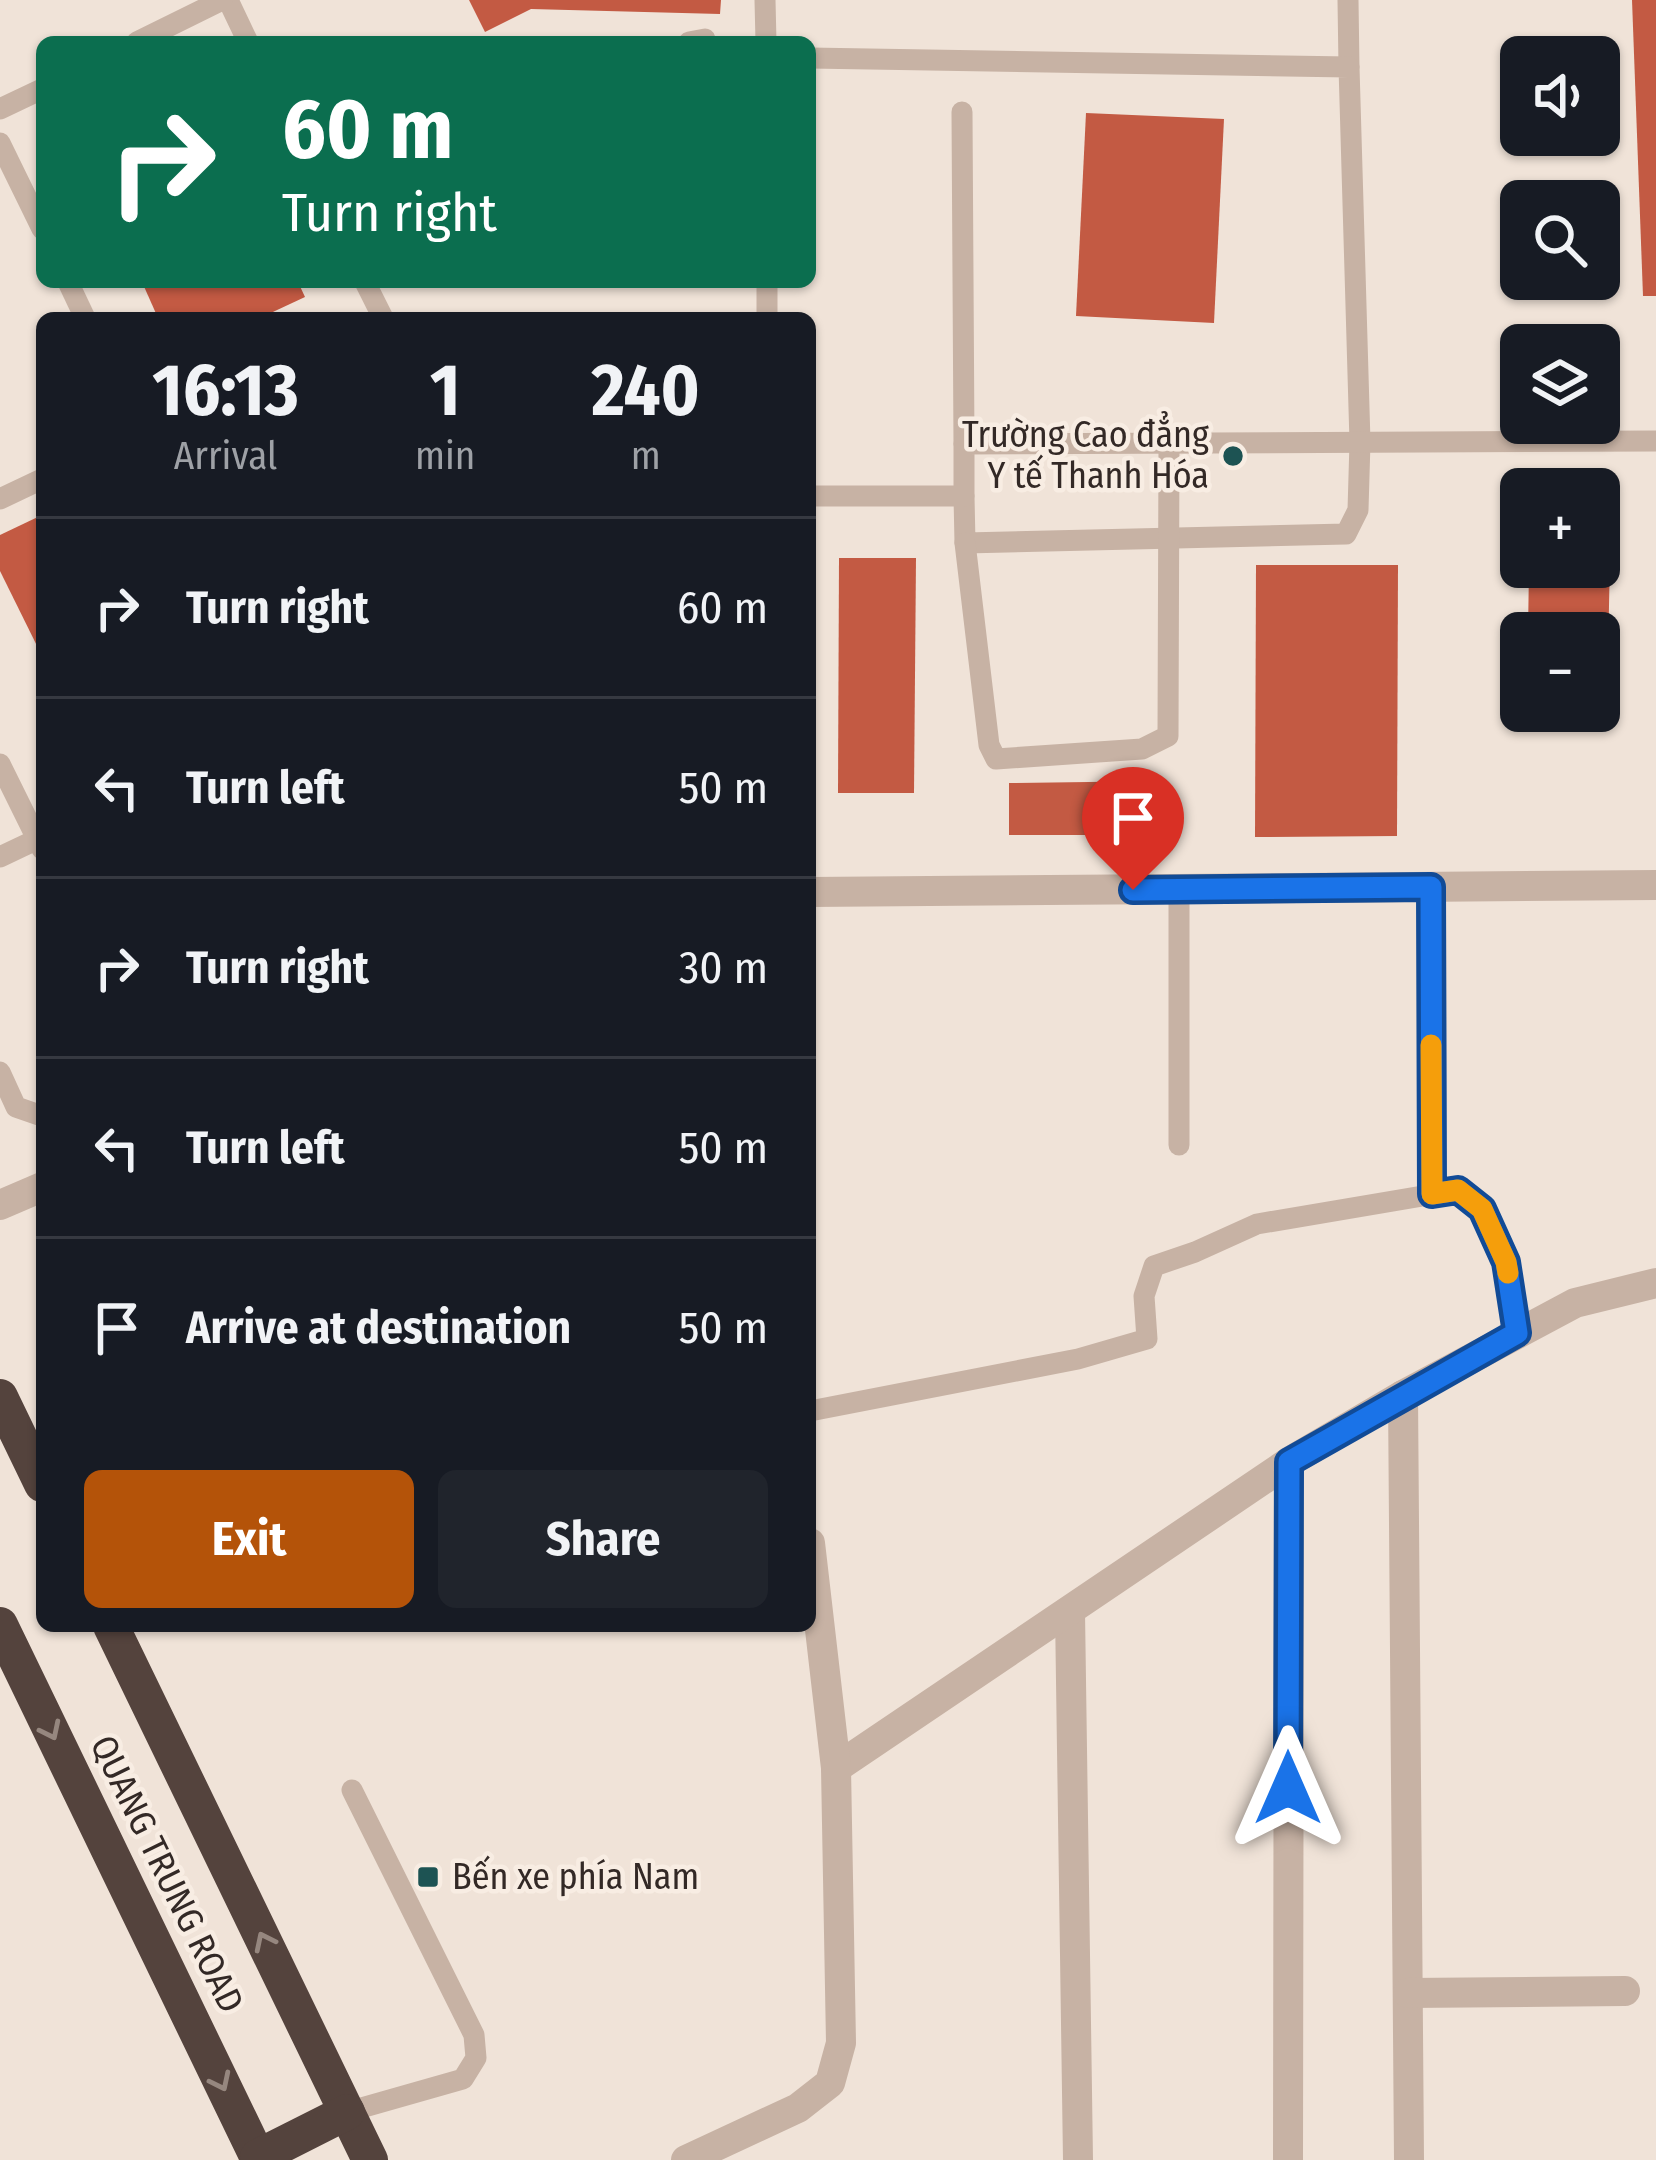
<!DOCTYPE html>
<meta charset="utf-8">
<style>
:root{--surface:#171b24;--page:#20242c;--text:#f1f3f6;--muted:#9ea1a6;--line:#363941;--accent:#b45309}
body{margin:0;font-family:"Fira Sans Condensed",sans-serif;background:var(--page);color:var(--text);height:100vh;display:flex;flex-direction:column;font-size:45px;white-space:nowrap}
*{box-sizing:border-box;margin:0}
p{font-size:39px;color:var(--muted)}
.icon{flex:none;width:66px;height:66px;fill:none;stroke:currentColor;stroke-width:2;stroke-linecap:round;stroke-linejoin:round}
.map{position:relative;flex:1;overflow:hidden}
.side{position:absolute;left:36px;top:312px;width:780px;height:1320px;display:flex;flex-direction:column;background:var(--surface);border-radius:18px;box-shadow:0 3px 9px #0004}
.side>*{flex:none}
.guide{position:absolute;left:36px;top:36px;width:780px;height:252px;border-radius:18px;box-shadow:0 3px 9px #0004;background:#0b6e4f;color:#fff;overflow:hidden}
.controls{position:absolute;left:1500px;top:36px;display:grid;gap:24px}
.controls a{display:grid;place-items:center;width:120px;height:120px;border-radius:18px;background:var(--surface);box-shadow:0 3px 9px #0004;font-size:60px}
.pin{position:absolute;display:grid;place-items:center;width:102px;height:102px;color:#fff;margin:-123px -51px;border-radius:50% 50% 50% 0;rotate:-45deg;box-shadow:0 0 12px #0007}
.pin .icon{rotate:45deg}
.me{position:absolute;width:132px;margin:-66px;rotate:0deg;stroke-linejoin:round;filter:drop-shadow(0 0 9px #0008)}
.turn{display:flex;align-items:center;gap:42px;height:252px;padding:0 48px;font-size:54px}
.turn .icon{width:156px;height:156px;stroke-width:2.5}
.turn b{display:block;font-size:84px;line-height:102px}
.eta{display:flex;justify-content:space-evenly;align-items:center;height:204px;text-align:center}
.eta b{font-size:72px;font-weight:700;line-height:84px}
.action{display:flex;gap:24px;margin-top:auto;padding:24px 48px}
.action a{flex:1;height:138px;border-radius:18px;background:var(--accent);color:#fff;font-size:48px;font-weight:700;line-height:138px;text-align:center}
.action a+a{background:var(--page);color:var(--text)}
ul{padding:0;list-style:none}
li{display:flex;align-items:center;gap:36px;height:180px;padding:0 48px;border-top:3px solid var(--line)}
li div{flex:1}
li b{display:block;font-size:45px}
li em{font-style:normal}
.map>svg:first-child{display:block}
</style>
<div class="map">
<svg width="1656" height="2160" viewBox="0 0 1656 2160">
<rect width="100%" height="100%" fill="#f0e3d8"/>
<g fill="#c35a43">
<polygon points="469,0 721,0 720,14 531,9 485,32"/>
<polygon points="1632,0 1656,0 1656,296 1643,296"/>
<polygon points="1086,113 1224,119 1214,323 1076,316"/>
<polygon points="142,282 298,282 305,297 260,318 158,318"/>
<polygon points="1599,506 1611,506 1607,706 1599,706 1599,633 1528,633 1529,567 1599,567"/>
<polygon points="42,515 42,656 0,571 0,535"/>
<polygon points="839,558 916,558 914,793 838,793"/>
<polygon points="1256,565 1398,565 1397,836 1255,837"/>
<polygon points="1161,781 1161,835 1009,835 1009,783"/>
</g>
<g fill="none" stroke-linecap="round" stroke-linejoin="round">
<g stroke="#c7b2a4" stroke-width="21">
<polyline points="228,0 248,42"/>
<polyline points="765,0 766,42"/>
<polyline points="1348,0 1349,67"/>
<polyline points="137,42 222,0"/>
<polyline points="689,42 705,39"/>
<polyline points="810,58 1349,67 1360,442 1358,510 1346,534 965,543 964,496"/>
<polyline points="0,109 42,89"/>
<polyline points="962,112 964,444"/>
<polyline points="0,143 42,229"/>
<polyline points="68,282 85,318"/>
<polyline points="365,282 383,318"/>
<polyline points="767,282 767,318"/>
<polyline points="810,496 964,496 964,444 1656,441"/>
<polyline points="0,499 42,479"/>
<polyline points="965,543 989,745 996,759 1142,749 1168,736 1169,443"/>
<polyline points="0,764 42,849"/>
<polyline points="0,857 42,837"/>
<polyline points="1431,887 1432,1194"/>
<polyline points="0,1072 16,1107 42,1116"/>
<polyline points="1179,1145 1179,889"/>
<polyline points="810,1411 1078,1359 1147,1339 1144,1296 1154,1266 1195,1252 1257,1224 1458,1190 1482,1209 1506,1262 1517,1333"/>
<polyline points="347,2112 463,2079 476,2058 474,2035 352,1790"/>
</g>
<g stroke="#c7b2a4" stroke-width="30">
<polyline points="810,892 1656,885"/>
<polyline points="0,1205 42,1187"/>
<polyline points="1403,1395 1409,2160"/>
<polyline points="1070,1612 1078,2160"/>
<polyline points="836,1768 1289,1462 1403,1395 1575,1303 1656,1283"/>
<polyline points="1408,1993 1625,1991"/>
<polyline points="686,2160 798,2108 830,2083 841,2043 836,1768 810,1543"/>
<polyline points="1288,2160 1289,1462"/>
</g>
<g stroke="#54433d" stroke-width="36">
<polyline points="0,1397 42,1484"/>
<polyline points="0,1625 259,2160"/>
<polyline points="111,1626 370,2160"/>
<polyline points="258,2157 347,2112"/>
</g>
</g>
<defs><path id="oneway-chevron" d="M-2-3.5L2.5 0L-2 3.5" fill="none" stroke-width="1.6" stroke-linecap="round" stroke-linejoin="round" transform="scale(3)"/></defs>
<g stroke="#96877f">
<use href="#oneway-chevron" transform="translate(51 1731) rotate(64)"/>
<use href="#oneway-chevron" transform="translate(264 1941) rotate(-116)"/>
<use href="#oneway-chevron" transform="translate(221 2082) rotate(64)"/>
</g>
<g fill="none" stroke-linecap="round" stroke-linejoin="round">
<g stroke="#114b97" stroke-width="30">
<polyline id="route" points="1133,890 1431,887 1432,1194 1458,1190 1482,1209 1506,1262 1517,1333 1289,1462 1288,1788"/>
</g>
<use href="#route" stroke="#1a73e8" stroke-width="21"/>
<polyline stroke="#f59e0b" stroke-width="21" points="1431,1045 1432,1194 1458,1190 1482,1209 1506,1262 1508,1273"/>
</g>
<g fill="#1d5353" stroke="#f8ede3" stroke-width="4.5">
<circle cx="1233" cy="456" r="12"/>
<rect x="416" y="1865" width="24" height="24" rx="6"/>
</g>
<g text-anchor="middle" dominant-baseline="central" stroke-width="9" stroke-linejoin="round" paint-order="stroke">
<g font-size="36" fill="#332926" stroke="#f8ede3" text-anchor="end">
<text x="1209" y="435">Trường Cao đẳng<tspan x="1209" dy="41">Y tế Thanh Hóa</tspan></text>
<text x="452" y="1877" text-anchor="start">Bến xe phía Nam</text>
</g>
<g font-size="36" fill="#332926" stroke="#f8ede3">
<text transform="translate(167 1874) rotate(64)">QUANG TRUNG ROAD</text>
</g>
</g>
</svg>
<div class="controls">
<a><svg class="icon" aria-label="sound" viewBox="0 0 24 24"><path d="M4 9h4l5-4v14l-5-4H4zM17 9q2 3 0 6"/></svg></a>
<a><svg class="icon" aria-label="search" viewBox="0 0 24 24"><circle cx="10" cy="10" r="6"/><path d="M15 15l6 6"/></svg></a>
<a><svg class="icon" aria-label="layers" viewBox="0 0 24 24"><path d="M12 4l9 5-9 5-9-5zM3 14l9 5 9-5"/></svg></a>
<a>+</a>
<a>−</a>
</div>
<div class="pin" style="left:1133px;top:890px;background:#d93025"><svg class="icon" aria-label="arrive" viewBox="0 0 24 24"><path d="M6 21V4h12l-3 4 3 4H6"/></svg></div>
<svg class="me" style="left:1288px;top:1788px" viewBox="-20 -20 40 40"><path d="M0-17L14 15 0 8-14 15z" fill="#1a73e8" stroke="#fff" stroke-width="4"/></svg>
<div class="guide">
<div class="turn"><svg class="icon" aria-label="right" viewBox="0 0 24 24"><path d="M7 20v-9h11M14 6l5 5-5 5"/></svg><div><b>60 m</b>Turn right</div></div>
</div>
<section class="side">
<div class="eta">
<div><b>16:13</b><p>Arrival</p></div>
<div><b>1</b><p>min</p></div>
<div><b>240</b><p>m</p></div>
</div>
<ul>
<li><svg class="icon" aria-label="right" viewBox="0 0 24 24"><path d="M7 20v-9h11M14 6l5 5-5 5"/></svg><div><b>Turn right</b></div><em>60 m</em></li>
<li><svg class="icon" aria-label="left" viewBox="0 0 24 24"><path d="M17 20v-9H6M10 6l-5 5 5 5"/></svg><div><b>Turn left</b></div><em>50 m</em></li>
<li><svg class="icon" aria-label="right" viewBox="0 0 24 24"><path d="M7 20v-9h11M14 6l5 5-5 5"/></svg><div><b>Turn right</b></div><em>30 m</em></li>
<li><svg class="icon" aria-label="left" viewBox="0 0 24 24"><path d="M17 20v-9H6M10 6l-5 5 5 5"/></svg><div><b>Turn left</b></div><em>50 m</em></li>
<li><svg class="icon" aria-label="arrive" viewBox="0 0 24 24"><path d="M6 21V4h12l-3 4 3 4H6"/></svg><div><b>Arrive at destination</b></div><em>50 m</em></li>
</ul>
<div class="action"><a>Exit</a><a>Share</a></div>
</section>
</div>
